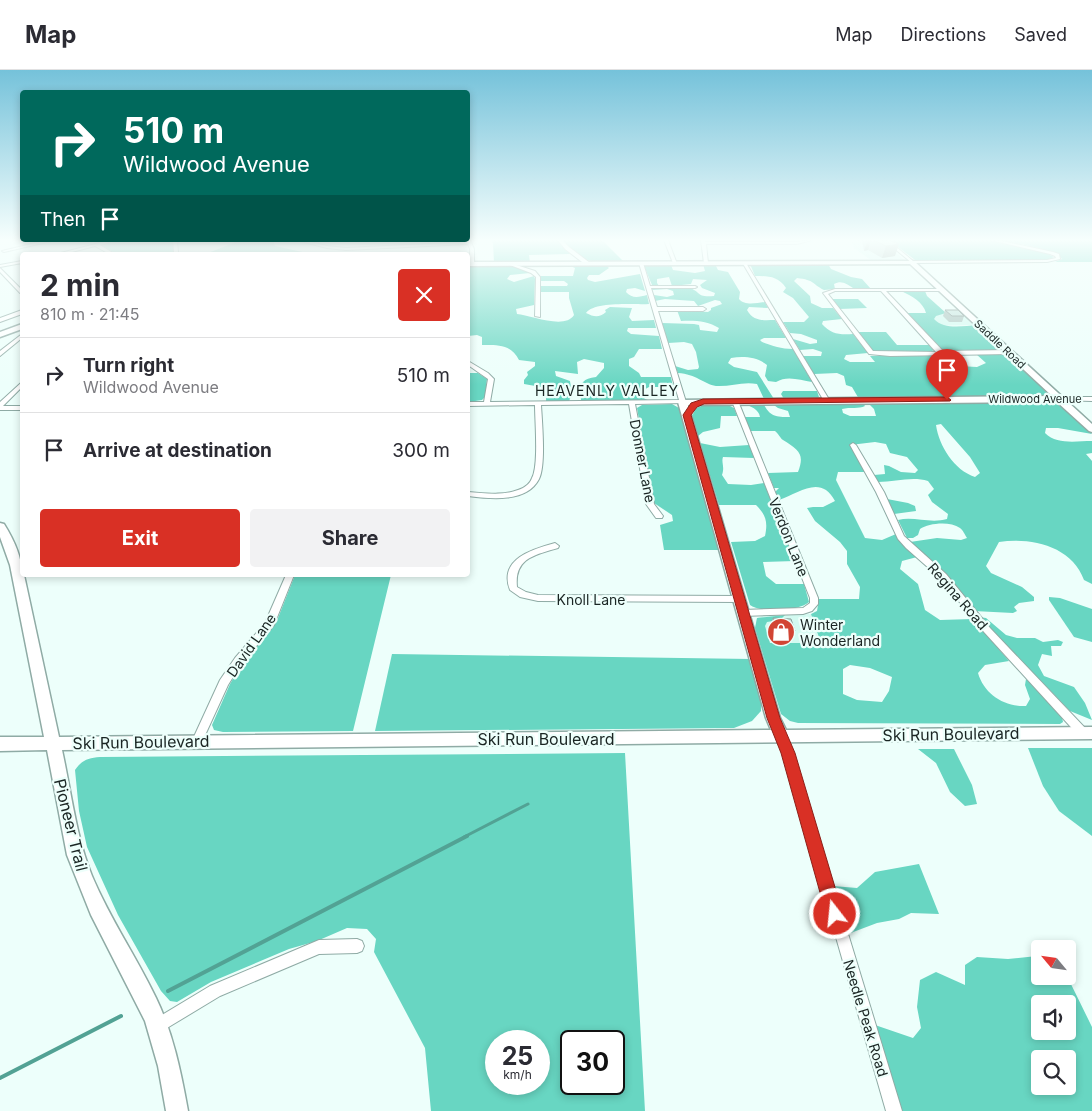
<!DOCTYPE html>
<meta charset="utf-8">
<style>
:root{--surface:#fff;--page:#f2f2f3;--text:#2b2b33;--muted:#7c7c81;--line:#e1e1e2;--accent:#d93025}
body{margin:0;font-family:Inter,sans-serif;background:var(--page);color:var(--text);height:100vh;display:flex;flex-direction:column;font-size:19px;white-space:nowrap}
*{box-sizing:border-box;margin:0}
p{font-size:16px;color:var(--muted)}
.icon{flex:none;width:28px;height:28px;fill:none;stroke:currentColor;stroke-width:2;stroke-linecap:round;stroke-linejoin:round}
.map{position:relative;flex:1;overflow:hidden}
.panel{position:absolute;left:20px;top:182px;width:450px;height:325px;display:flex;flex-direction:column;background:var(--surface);border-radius:5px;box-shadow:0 2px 8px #0003}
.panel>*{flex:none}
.banner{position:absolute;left:20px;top:20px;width:450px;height:152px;border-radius:5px;box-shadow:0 2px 8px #0003;background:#00695c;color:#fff;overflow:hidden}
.needle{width:32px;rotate:299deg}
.controls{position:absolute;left:1031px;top:870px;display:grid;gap:10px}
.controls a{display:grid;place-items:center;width:45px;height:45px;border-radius:5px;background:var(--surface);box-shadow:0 2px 8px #0003;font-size:25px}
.speed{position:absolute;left:485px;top:960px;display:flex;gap:10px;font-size:25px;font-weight:700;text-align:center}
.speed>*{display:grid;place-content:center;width:65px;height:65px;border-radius:50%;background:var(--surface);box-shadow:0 2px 8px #0003;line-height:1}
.speed small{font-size:12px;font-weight:400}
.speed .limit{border:2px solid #111;border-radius:8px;background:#fff;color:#111}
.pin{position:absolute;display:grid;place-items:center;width:42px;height:42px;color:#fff;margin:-51px -21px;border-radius:50% 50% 50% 0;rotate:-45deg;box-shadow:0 0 5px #0007}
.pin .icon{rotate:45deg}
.me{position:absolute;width:55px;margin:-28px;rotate:344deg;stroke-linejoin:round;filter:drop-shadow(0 0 4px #0008)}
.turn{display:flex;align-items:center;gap:18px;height:105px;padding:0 20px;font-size:22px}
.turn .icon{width:65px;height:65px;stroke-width:2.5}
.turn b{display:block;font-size:35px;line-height:42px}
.then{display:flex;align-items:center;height:48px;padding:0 20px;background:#0003;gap:10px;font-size:19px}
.round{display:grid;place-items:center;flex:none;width:52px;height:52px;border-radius:5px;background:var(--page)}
.head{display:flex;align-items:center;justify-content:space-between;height:85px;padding:0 20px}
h1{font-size:30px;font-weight:700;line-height:38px}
.primary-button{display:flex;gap:10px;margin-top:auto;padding:10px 20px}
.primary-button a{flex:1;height:58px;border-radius:5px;background:var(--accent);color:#fff;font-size:20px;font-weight:700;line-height:58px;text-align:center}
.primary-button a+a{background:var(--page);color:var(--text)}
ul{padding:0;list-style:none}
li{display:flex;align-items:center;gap:15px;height:75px;padding:0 20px;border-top:1px solid var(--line)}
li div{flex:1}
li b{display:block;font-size:19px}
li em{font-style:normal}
header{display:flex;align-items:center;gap:30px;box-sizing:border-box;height:70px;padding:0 25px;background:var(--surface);border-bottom:1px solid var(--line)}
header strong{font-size:24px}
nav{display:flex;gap:28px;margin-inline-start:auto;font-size:18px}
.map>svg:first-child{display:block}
</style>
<header>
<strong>Map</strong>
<nav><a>Map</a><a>Directions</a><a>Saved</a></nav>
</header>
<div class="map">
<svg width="1092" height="1041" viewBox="0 0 1092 1041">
<rect width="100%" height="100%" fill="#edfffb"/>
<g fill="#d3faf1">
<polygon points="851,170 882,170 904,190 872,191 854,178"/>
<polygon points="906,243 965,243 977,255 918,256"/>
<polygon points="811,544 822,573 760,573 755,558 757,548 762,546"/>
</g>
<g fill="#68d6c2" fill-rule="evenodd">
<polygon points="119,170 172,170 174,182 169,185 118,185 101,175"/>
<polygon points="241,170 273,170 275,176 316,185 203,185"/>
<polygon points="491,170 557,170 570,184 529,185 530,193 494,193 493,173"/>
<path d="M 562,170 L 602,170 L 624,192 C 598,192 578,195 562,170 Z"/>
<polygon points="889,170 989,170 1046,183 1054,187 1047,190 915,190"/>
<path d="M 998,170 L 1092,170 L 1092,192 L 1055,192 L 1062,189 C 1054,178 1013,173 998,170 Z"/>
<path d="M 703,194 L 715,194 L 718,200 L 728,202 L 740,222 L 739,229 C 745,236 756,233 765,232 L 768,238 L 749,237 L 747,240 C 754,252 763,250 775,250 L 786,268 L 764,268 L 760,270 L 762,272 C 773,276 781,279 793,279 L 812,312 C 800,310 787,305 776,312 L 768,311 L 765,306 L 767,295 C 757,287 744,286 731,288 L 728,293 L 734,297 L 757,302 L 774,329 L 764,329 L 757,314 C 743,311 730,317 716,316 C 704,314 696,304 678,303 L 675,296 L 688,300 L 698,299 L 699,297 L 696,282 L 692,274 L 684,272 L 668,273 L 662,253 L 694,254 L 699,255 L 700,260 L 717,262 L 719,258 C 708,251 694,250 681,251 L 677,240 L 708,242 L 711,240 L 711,238 L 722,234 L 720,231 L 715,230 L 698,236 L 694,231 L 665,229 L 655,231 L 654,225 L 667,227 L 674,225 L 673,221 L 667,219 L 652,220 L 653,218 C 664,218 678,216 689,218 C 701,221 696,228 714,226 L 715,223 L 702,218 L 700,215 L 707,210 L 693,209 L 691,214 L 672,216 L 669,207 L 657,209 L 657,213 L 659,216 L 652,215 L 644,196 L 671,195 L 673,200 L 695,203 L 705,201 Z"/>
<path d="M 750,194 L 828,194 L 831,199 L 851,207 L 862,209 L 871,219 C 866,219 858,221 853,218 C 846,214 842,210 834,214 L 835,219 L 824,220 C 812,214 815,210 797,208 L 794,211 L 810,226 L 811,233 L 822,238 L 833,238 L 842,249 L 823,251 L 822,254 C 831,264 839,265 853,264 L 868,283 L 846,285 L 844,289 L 850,292 L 875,292 L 870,286 L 945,285 L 954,294 L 959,296 L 977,297 L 986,293 L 976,284 L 1002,284 L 1009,286 L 1048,324 L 1040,326 L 859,329 L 852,317 L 846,315 L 844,306 L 837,303 L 814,304 L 803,286 L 821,286 L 822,282 L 813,279 L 800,280 L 793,269 L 810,274 L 817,273 L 817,270 L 801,264 L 790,263 L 783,252 L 804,252 L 809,247 L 793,228 L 783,222 L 786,218 C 778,206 768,206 755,206 Z"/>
<path d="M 468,195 L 513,195 L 529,201 L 530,203 L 510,205 L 507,209 L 514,212 L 534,206 L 535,209 L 534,235 L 516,239 L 517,244 C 530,245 565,260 574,245 L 569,228 L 569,222 L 540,222 L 540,216 L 567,216 L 568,214 L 564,211 L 541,211 L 540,206 L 573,206 L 575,198 L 568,195 L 606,195 L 609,198 L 599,205 L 589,205 L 587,208 L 588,210 L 595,212 L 640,204 L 645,221 L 635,218 L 627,219 L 626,222 C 632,229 639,227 647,225 L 649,234 C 634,235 595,231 586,243 C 594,247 599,248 606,242 L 605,240 L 610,237 L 632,238 L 629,247 L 632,251 L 654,250 L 656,258 L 628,258 L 627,261 L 631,264 L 659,266 L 662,279 L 639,279 L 634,287 L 629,289 L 629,296 L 639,303 L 641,307 L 671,307 L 673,317 L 649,317 L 642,321 L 641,325 L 645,329 L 651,331 L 581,331 C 580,316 579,309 596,307 L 604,298 L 604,293 L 584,289 L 577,292 L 578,304 L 555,301 L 556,306 L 570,311 L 572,324 L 569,331 L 546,331 L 547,318 L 524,314 L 524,310 L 528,305 L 527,302 L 535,296 L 535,292 L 519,290 C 511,274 497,275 482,275 L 482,267 L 477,265 L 468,266 Z"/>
<path d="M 901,221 L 925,221 L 927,226 L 946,243 L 936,246 L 934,249 C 944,260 963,256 977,255 L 1002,280 L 943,282 L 906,243 L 926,243 C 923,232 912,226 901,221 Z"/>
<polygon points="831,229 858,229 867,238 839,239"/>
<polygon points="857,262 886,262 897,275 930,275 934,280 930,282 872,281"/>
<polygon points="468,303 478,303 487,309 485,327 482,330 468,332"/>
<polygon points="783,321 817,321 819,327 784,329 781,324"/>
<path d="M 1051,331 L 1061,335 L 1092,364 L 1058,358 L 1046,358 L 1045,363 C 1057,375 1076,371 1092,371 L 1092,383 L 1086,384 L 1092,391 L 1092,514 L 1084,510 C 1072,476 1031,467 999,472 L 986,496 L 991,503 L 1022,517 L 1034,527 L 1034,531 L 1019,533 L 1014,537 L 1017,541 L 1013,543 L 974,541 L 910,472 L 937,468 L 961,470 L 967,468 C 965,465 963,460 960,458 C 950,451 929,453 920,459 L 918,465 L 913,468 L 907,468 L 898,450 C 914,446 930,454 947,449 L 948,444 L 932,432 L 928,425 L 934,419 L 928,411 C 912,406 895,412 878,412 L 874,405 L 885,404 L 884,395 L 889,396 L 901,402 L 915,403 L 918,400 L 907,387 L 890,383 L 886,374 L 875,372 L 850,375 L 865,402 L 838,402 L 836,410 L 865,468 L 882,470 L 896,464 L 900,472 L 917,487 L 902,491 L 900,499 L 918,514 L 925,540 L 940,550 L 973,549 L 1009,591 L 985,595 L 978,603 C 984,624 1004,637 1026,636 L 1030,629 L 1025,615 L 1026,609 L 1062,647 L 1063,652 L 1060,654 L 798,653 L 790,651 L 781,644 L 755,558 L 757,548 L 785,545 L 780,550 L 767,552 L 765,556 L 770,573 L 821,573 L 811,544 L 817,541 L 819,529 L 859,529 L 860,517 L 847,494 L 847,481 L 840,472 L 815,451 L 807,438 L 813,437 L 823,437 L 835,431 C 821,404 799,423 779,430 L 775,422 L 779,418 L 774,418 L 768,403 L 798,402 C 805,384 799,380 783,370 C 780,368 779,364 775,361 L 750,361 L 745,347 L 760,347 C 759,339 750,336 744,334 L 763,333 C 770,347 776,347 790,347 L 788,341 L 778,338 L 771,333 L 862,332 L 865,336 C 859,339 850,337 842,339 L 843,343 L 850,346 L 876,346 L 874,339 L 867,332 ZM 941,354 L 970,387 L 980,403 L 975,407 C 954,400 939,376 936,355 ZM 850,595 L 870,598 L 892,607 L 889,621 L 882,632 L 857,630 L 843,624 L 843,599 Z"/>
<polygon points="672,334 679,338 719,480 664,480 660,455 673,451 672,445 654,433 637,338 642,335"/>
<polygon points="704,335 728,335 734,338 737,346 721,346 720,358 703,362 698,366 692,346 696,338"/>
<path d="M 700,373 L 720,377 L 749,375 L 754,388 L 723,387 C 721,392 725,397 722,405 L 728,414 L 751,415 L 764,413 L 795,491 L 763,492 L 766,506 L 776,514 L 804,514 L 809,532 C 800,541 760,543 750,535 L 731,472 L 755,471 L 765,466 C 768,452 766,445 756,435 L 719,435 Z"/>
<polygon points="887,429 908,433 915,436 916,441 894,444"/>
<polygon points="295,505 391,505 353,661 223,662 214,660 212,655 230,614 243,592 262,571 278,548"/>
<polygon points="1049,527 1060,528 1092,539 1092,572 1074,567 1049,530"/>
<polygon points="979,547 986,548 1006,565 1017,568 1035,568 1043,572 1058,570 1063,572 1061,576 1051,576 1052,586 1042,584 1038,595 1044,606 1074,617 1085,633 1092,650 1070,641"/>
<polygon points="392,584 751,589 761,627 761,641 752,651 734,658 375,661"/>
<polygon points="1028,678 1092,678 1092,766 1059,741 1043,716"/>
<polygon points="918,679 954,679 972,715 977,734 965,736 950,722 936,693"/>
<path d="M 625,683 L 645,1041 L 431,1041 L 425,978 L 374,882 L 376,869 L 367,859 L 347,858 L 317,871 L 289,879 L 211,912 L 177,932 L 170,931 L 161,921 L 118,845 L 87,777 L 79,741 L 75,700 C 82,690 88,688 100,687 ZM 496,971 L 539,971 L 539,1014 L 496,1014 ZM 571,971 L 614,971 L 614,1014 L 571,1014 Z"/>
<polygon points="919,794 939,844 911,843 899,849 877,853 848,864 833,816 857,818 875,802"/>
<path d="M 1040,884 L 1040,906 L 1067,906 L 1092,957 L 1092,1041 L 901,1041 L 875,955 L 913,968 L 921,958 L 917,937 L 920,910 L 936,902 L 965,915 L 965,895 L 977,887 L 1008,889 L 1037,886 ZM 1040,934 L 1068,934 L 1068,961 L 1040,961 ZM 1040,989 L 1068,989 L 1068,1016 L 1040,1016 Z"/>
</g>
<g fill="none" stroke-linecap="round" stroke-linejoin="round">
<polyline stroke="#52a294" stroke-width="3" points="464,767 528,734"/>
<g stroke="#52a294" stroke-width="4">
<polyline points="168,921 467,766"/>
<polyline points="0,1008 121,946"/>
</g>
<g stroke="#8faba5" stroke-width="2">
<g id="street">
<polygon points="48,170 56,170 4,182 2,181"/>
<polygon points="111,170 118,170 100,175 116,185 111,185 95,176 60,185 53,185"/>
<polygon points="173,170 177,170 178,182 175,185 170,185 174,182"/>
<polygon points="296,170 303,170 327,176 346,178 467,172 466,170 470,170 474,179 474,194 472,195 470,194 470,179 468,174 346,180 327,178"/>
<polygon points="558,170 562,170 569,177 590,193 590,195 586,195 565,179"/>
<polygon points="664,170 668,170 677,194 673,193"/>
<polygon points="701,170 705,170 705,172 797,172 812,170 797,174 706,174 708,193 706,194 704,193"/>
<polygon points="884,170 888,170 913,191 1047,190 1056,188 1055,186 1050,184 991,170 997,170 1053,182 1059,184 1060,189 1047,192 912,193"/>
<polygon points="22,191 22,193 0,197 0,195"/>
<path d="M 641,192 L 643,193 L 650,216 L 695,216 L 697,217 L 695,218 L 651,218 L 657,237 L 703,237 L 706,239 L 703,241 L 658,241 L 686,332 L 685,333 L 635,334 L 654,434 L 663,446 L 662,448 L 656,448 L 646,434 L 629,334 L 541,335 C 542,352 546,395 539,409 C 527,433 490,429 468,426 L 468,422 C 484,423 503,426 518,420 C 524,418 530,414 532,408 C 539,396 535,351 535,335 L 468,336 L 468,332 L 484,332 L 488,309 L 468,295 L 468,291 L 488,303 L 494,309 L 490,332 L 679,330 L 639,193 Z"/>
<polygon points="742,192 746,193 830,331 829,332 824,331"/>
<polygon points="510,193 535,201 540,207 540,247 535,246 536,207 531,203 510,195"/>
<polygon points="0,198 22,220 22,223 20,223 0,202"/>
<path d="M 835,219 L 944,219 L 944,220 L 942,221 L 886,221 L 943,281 L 1009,280 L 1012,282 L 1009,284 L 890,286 L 869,284 L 823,223 ZM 835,221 L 881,221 L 936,282 L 873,281 L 828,224 Z"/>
<polygon points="22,240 22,244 0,252 0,248"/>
<polygon points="22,264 22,268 0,286 0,281"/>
<polygon points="22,312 22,317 3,336 22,336 22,340 0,340 0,332"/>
<polygon points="1060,327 1092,327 1092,331 1058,330 1058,328"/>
<polygon points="735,329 738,331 818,528 818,534 812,541 803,544 743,546 740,545 738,543 740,541 743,540 803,538 810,533 810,528 732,331"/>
<polygon points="853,373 856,375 884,422 904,466 946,504 990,558 1087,660 1088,663 1087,666 1083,668 1079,666 984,562 940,508 906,478 898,469 876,422 850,375"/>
<path d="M 555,473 L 559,476 L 558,478 C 535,485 514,488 517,517 L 526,522 L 538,525 L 739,526 L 743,529 L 739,532 L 538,531 L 520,527 L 510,520 C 498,489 533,479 555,473 Z"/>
<polygon points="286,505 294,505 274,555 241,594 228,615 201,674 197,676 193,674 192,671 220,610 235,588 265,553"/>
<polygon points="781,660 785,662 793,683 902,1041 886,1041 783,683 776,665 777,662"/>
<polygon points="357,869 362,871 364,876 362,881 357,883 319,884 220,926 162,961 157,963 152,961 150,956 152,951 210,916 319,870"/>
</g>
</g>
<g stroke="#8faba5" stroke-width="3">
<g id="secondary">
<path d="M 914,191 L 1092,354 L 1092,362 L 1089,361 L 1057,332 L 688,335 L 780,648 L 786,660 L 1092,657 L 1092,669 L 62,680 C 71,721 76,767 92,806 C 110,849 136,886 156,928 C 173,963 181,1002 188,1041 L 166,1041 L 158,996 L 145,951 L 91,845 L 67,785 L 47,680 L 0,681 L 0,667 L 44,667 L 10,495 L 0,467 L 0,453 L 4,454 C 14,470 22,487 22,505 L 24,505 L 59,667 L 771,660 L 766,648 L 678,332 L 680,330 L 1052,326 L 910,194 L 468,196 L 468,192 Z"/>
<polygon points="22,254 22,259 0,267 0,262"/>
</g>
</g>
<use href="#street" fill="#fff" fill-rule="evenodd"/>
<use href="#secondary" fill="#fff" fill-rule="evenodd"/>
</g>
<g fill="#acc6c0">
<polygon points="862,170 889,170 895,186 882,188 868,180 864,181"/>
<polygon points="945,240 964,246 962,252 949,252 943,246"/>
<polygon points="773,548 795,561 792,569 773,568 770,556"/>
</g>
<g fill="#8ca19c">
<polygon points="868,170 871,170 868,180 864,181"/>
<polygon points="899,174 895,186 882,188 886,176"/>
</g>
<g fill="#c8e6df" stroke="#8ca19c">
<polygon points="873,170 889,170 899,174 886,176"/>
<polygon points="945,240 958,240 964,246 952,246"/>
<polygon points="773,548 791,549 795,561 776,561"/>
</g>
<linearGradient id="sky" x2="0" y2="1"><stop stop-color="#75c2da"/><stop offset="0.54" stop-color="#f7fffd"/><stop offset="1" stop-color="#f7fffd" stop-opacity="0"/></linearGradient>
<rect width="1092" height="315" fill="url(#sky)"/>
<polygon fill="#d93025" stroke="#8d1f18" points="947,327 951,330 950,331 704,334 697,337 691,345 780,648 795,683 843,844 841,850 835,853 829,850 826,844 781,683 767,648 683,345 691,333 703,329"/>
<defs>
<g id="shop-disc" transform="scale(1.4375)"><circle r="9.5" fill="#d24534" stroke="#edfffb"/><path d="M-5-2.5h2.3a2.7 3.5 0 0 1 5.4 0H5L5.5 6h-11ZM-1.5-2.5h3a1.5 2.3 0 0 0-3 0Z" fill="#fff"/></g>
</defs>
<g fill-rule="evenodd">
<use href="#shop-disc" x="781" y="562"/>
</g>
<g text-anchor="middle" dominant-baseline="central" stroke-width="4.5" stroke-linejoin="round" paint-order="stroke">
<g font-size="11" fill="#1a2523" stroke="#edfffb">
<text transform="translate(1000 274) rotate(43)">Saddle Road</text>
<text x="1035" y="329">Wildwood Avenue</text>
</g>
<g font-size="14" letter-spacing="1" fill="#1a2523" stroke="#edfffb">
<text x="607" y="320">HEAVENLY VALLEY</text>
</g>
<g font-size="14" fill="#1a2523" stroke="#edfffb">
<text transform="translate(643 391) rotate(79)">Donner Lane</text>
<text transform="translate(789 467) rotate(68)">Verdon Lane</text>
<text transform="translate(958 526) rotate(49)">Regina Road</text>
<text x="591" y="529">Knoll Lane</text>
<text transform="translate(251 575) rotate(-55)">David Lane</text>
<text transform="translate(866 948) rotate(73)">Needle Peak Road</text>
</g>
<g font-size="14" fill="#1a2523" stroke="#edfffb" text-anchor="start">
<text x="800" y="554">Winter<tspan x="800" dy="16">Wonderland</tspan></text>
</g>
<g font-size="16" fill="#1a2523" stroke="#edfffb">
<text transform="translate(951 664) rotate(-1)">Ski Run Boulevard</text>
<text x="546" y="669">Ski Run Boulevard</text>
<text transform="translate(141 672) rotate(-1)">Ski Run Boulevard</text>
<text transform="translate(71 755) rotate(76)">Pioneer Trail</text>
</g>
</g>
</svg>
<div class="controls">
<a><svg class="needle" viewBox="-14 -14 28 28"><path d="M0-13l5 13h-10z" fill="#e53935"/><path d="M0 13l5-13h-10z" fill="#7c7c81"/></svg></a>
<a><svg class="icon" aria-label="sound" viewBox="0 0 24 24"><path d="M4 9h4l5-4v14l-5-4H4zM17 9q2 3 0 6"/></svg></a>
<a><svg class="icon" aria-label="search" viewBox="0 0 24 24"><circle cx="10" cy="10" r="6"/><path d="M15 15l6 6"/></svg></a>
</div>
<div class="speed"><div>25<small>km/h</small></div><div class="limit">30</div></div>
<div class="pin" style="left:947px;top:330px;background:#d93025"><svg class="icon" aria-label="arrive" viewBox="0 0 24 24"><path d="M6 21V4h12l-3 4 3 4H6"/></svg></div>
<svg class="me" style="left:835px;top:844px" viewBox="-20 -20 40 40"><circle r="17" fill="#d93025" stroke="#fff" stroke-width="3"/><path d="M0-11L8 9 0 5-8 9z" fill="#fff"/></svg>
<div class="banner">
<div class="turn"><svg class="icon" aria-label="right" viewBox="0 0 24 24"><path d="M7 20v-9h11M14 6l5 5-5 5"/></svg><div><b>510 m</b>Wildwood Avenue</div></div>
<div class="then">Then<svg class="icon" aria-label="arrive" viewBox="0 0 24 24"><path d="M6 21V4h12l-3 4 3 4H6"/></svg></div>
</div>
<section class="panel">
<div class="head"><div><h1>2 min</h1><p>810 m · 21:45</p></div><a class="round" style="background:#d93025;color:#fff"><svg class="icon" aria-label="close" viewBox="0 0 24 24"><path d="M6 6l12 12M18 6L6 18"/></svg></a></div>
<ul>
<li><svg class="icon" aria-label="right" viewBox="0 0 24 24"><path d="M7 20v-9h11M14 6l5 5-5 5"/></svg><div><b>Turn right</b><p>Wildwood Avenue</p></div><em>510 m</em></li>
<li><svg class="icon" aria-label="arrive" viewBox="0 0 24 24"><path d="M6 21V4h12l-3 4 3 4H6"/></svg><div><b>Arrive at destination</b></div><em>300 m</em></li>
</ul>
<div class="primary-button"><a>Exit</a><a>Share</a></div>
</section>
</div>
